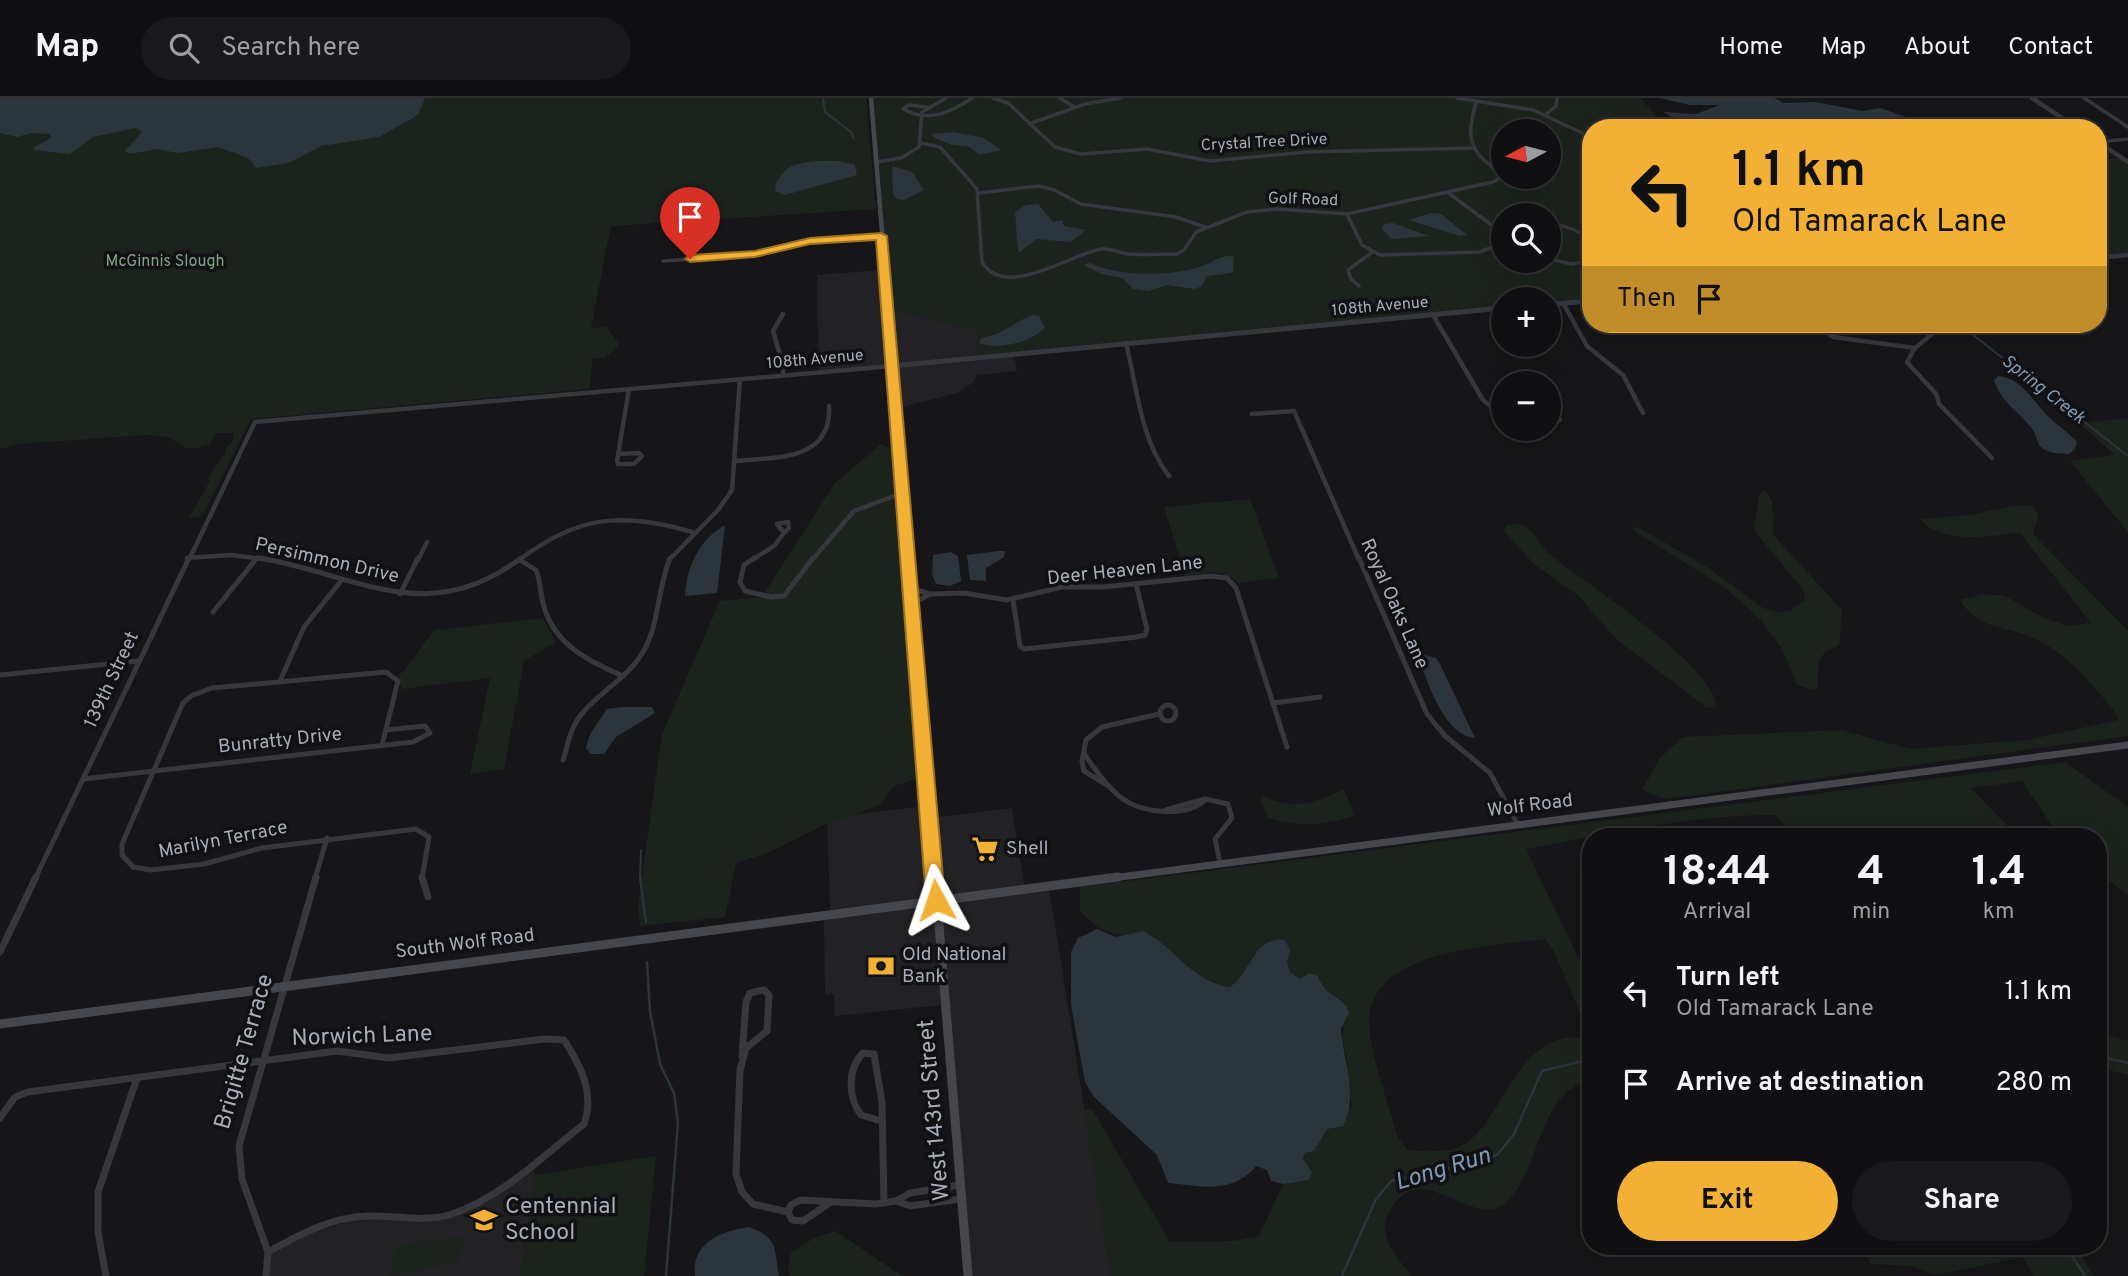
<!DOCTYPE html>
<meta charset="utf-8">
<style>
:root{--surface:#101012;--page:#19191b;--text:#f1f3f6;--muted:#9c9d9f;--line:#303032;--accent:#f2b134}
body{margin:0;font-family:Overpass,sans-serif;background:var(--page);color:var(--text);height:100vh;display:flex;flex-direction:column;font-size:26px;white-space:nowrap}
*{box-sizing:border-box;margin:0}
p{font-size:23px;color:var(--muted)}
.icon{flex:none;width:38px;height:38px;fill:none;stroke:currentColor;stroke-width:2;stroke-linecap:round;stroke-linejoin:round}
.map{position:relative;flex:1;overflow:hidden}
.details{position:absolute;left:1582px;top:730px;width:525px;height:427px;display:flex;flex-direction:column;background:var(--surface);border-radius:28px;box-shadow:0 7px 28px #0002,0 0 0 2px var(--line)}
.details>*{flex:none}
.hud{position:absolute;left:1582px;top:21px;width:525px;height:214px;border-radius:28px;box-shadow:0 7px 28px #0002,0 0 0 2px var(--line);background:#f2b134;color:#111;overflow:hidden}
.needle{width:46px;rotate:263deg}
.buttons{position:absolute;left:1491px;top:21px;display:grid;gap:14px}
.buttons a{display:grid;place-items:center;width:70px;height:70px;border-radius:50%;background:var(--surface);box-shadow:0 7px 28px #0002,0 0 0 2px var(--line);font-size:35px}
.pin{position:absolute;display:grid;place-items:center;width:60px;height:60px;color:#fff;margin:-72px -30px;border-radius:50% 50% 50% 0;rotate:-45deg;box-shadow:0 0 7px #0007}
.pin .icon{rotate:45deg}
.me{position:absolute;width:77px;margin:-38px;rotate:355deg;stroke-linejoin:round;filter:drop-shadow(0 0 5px #0008)}
.turn{display:flex;align-items:center;gap:24px;height:147px;padding:0 35px;font-size:32px}
.turn .icon{width:91px;height:91px;stroke-width:2.5}
.turn b{display:block;font-size:49px;line-height:60px}
.then{display:flex;align-items:center;height:66px;padding:0 35px;background:#0003;gap:14px;font-size:26px}
.eta{display:flex;justify-content:space-evenly;align-items:center;height:119px;text-align:center}
.eta b{font-size:42px;font-weight:700;line-height:49px}
.action{display:flex;gap:14px;margin-top:auto;padding:14px 35px}
.action a{flex:1;height:80px;border-radius:42px;background:var(--accent);color:#111;font-size:28px;font-weight:700;line-height:80px;text-align:center}
.action a+a{background:var(--page);color:var(--text)}
ul{padding:0;list-style:none}
li{display:flex;align-items:center;gap:21px;height:91px;padding:0 35px}
li div{flex:1}
li b{display:block;font-size:26px}
li em{font-style:normal}
header{display:flex;align-items:center;gap:42px;box-sizing:border-box;height:98px;padding:0 35px;background:var(--surface);border-bottom:2px solid var(--line)}
header strong{font-size:33px}
nav{display:flex;gap:38px;margin-inline-start:auto;font-size:24px}
.search{width:490px;height:63px;background:var(--page);display:flex;align-items:center;gap:18px;box-sizing:border-box;padding:0 24px;border-radius:38px;color:var(--muted);font-size:26px}
.map>svg:first-child{display:block}
</style>
<header>
<strong>Map</strong>
<div class="search"><svg class="icon" aria-label="search" viewBox="0 0 24 24"><circle cx="10" cy="10" r="6"/><path d="M15 15l6 6"/></svg>Search here</div>
<nav><a>Home</a><a>Map</a><a>About</a><a>Contact</a></nav>
</header>
<div class="map">
<svg width="2128" height="1178" viewBox="0 0 2128 1178">
<rect width="100%" height="100%" fill="#161618"/>
<g fill="#222225">
<polygon points="882,172 890,267 819,273 817,177"/>
<polygon points="889,212 982,233 978,258 893,266"/>
<polygon points="1014,257 1017,273 977,277 974,284 957,295 897,310 894,269"/>
<polygon points="925,708 932,800 830,813 827,720"/>
<polygon points="1012,710 1024,787 938,799 931,720"/>
<polygon points="1049,789 1111,1178 971,1178 938,804"/>
<polygon points="933,805 941,907 835,918 834,896 825,897 824,819"/>
<polygon points="536,1064 521,1178 267,1178 271,1154 306,1136 360,1120 452,1119"/>
</g>
<g fill="#1c231d" fill-rule="evenodd">
<path d="M 0,0 L 866,0 L 876,111 L 611,128 L 591,230 L 607,229 L 619,247 L 605,260 L 593,260 L 589,291 L 251,321 L 202,418 L 189,420 L 210,383 L 207,381 L 226,354 L 225,350 L 232,344 L 234,335 L 216,335 L 210,346 C 187,353 188,352 169,339 L 146,337 L 18,346 L 0,351 Z"/>
<path d="M 873,0 L 1640,0 L 1668,30 L 1591,30 L 1591,202 L 1549,206 L 1549,201 L 1503,201 L 1503,210 L 978,258 L 975,242 L 981,233 L 889,212 ZM 1503,33 L 1549,33 L 1549,79 L 1503,79 ZM 1503,117 L 1549,117 L 1549,163 L 1503,163 Z"/>
<polygon points="2120,60 2128,66 2128,156 2098,159 2098,62"/>
<polygon points="2128,320 2128,434 2070,363 2115,357 2079,325"/>
<polygon points="881,346 891,350 896,428 901,442 916,681 894,688 880,707 822,728 770,754 736,765 725,819 640,828 638,808 662,636 720,503 762,499 835,385"/>
<path d="M 1765,391 L 1772,403 L 1774,438 L 1842,512 L 1839,547 C 1811,560 1821,564 1817,589 L 1814,592 L 1797,587 L 1783,552 L 1761,522 L 1727,491 L 1631,431 L 1638,429 L 1710,471 L 1763,510 L 1778,514 L 1790,513 L 1805,502 L 1804,493 L 1754,432 L 1759,397 Z"/>
<path d="M 1250,401 L 1279,480 L 1238,485 C 1224,469 1203,476 1185,478 L 1164,409 Z"/>
<path d="M 2017,407 L 2031,408 L 2039,416 L 2033,436 L 2128,533 L 2128,638 L 1666,701 L 1642,692 L 1660,660 L 1683,639 L 1841,632 L 1910,651 L 2027,642 L 2118,622 L 2114,612 C 2090,585 2068,556 2034,540 C 2005,527 1979,533 1960,502 L 1984,496 L 2005,498 L 2042,519 L 2067,528 L 2091,525 L 2020,435 C 1989,437 1943,448 1920,421 L 1969,417 Z"/>
<path d="M 1517,426 C 1536,430 1538,448 1552,458 C 1583,484 1718,570 1716,609 L 1707,610 L 1616,541 L 1579,498 L 1534,466 L 1504,433 L 1507,427 Z"/>
<polygon points="543,520 556,544 524,563 504,671 470,676 490,580 402,591 399,577 406,571 434,532"/>
<path d="M 2065,664 L 2128,709 L 2128,797 L 2098,775 L 2098,738 L 2059,738 L 2022,683 L 1971,690 L 2017,738 L 1794,738 L 1775,717 C 1691,717 1608,736 1526,751 L 1591,886 L 1591,932 L 1583,922 L 1554,853 L 1545,841 C 1493,848 1365,851 1369,928 C 1371,959 1389,1006 1397,1038 L 1407,1052 C 1423,1053 1441,1055 1456,1050 C 1505,1034 1510,928 1591,940 L 1591,982 C 1536,995 1542,1073 1505,1105 C 1474,1133 1421,1057 1390,1112 C 1375,1138 1397,1159 1412,1178 L 1111,1178 L 1084,1012 L 1092,1011 L 1170,1144 L 1234,1143 L 1259,1138 L 1283,1086 L 1309,1082 L 1303,1061 L 1306,1055 L 1314,1053 L 1327,1031 L 1352,1008 L 1345,973 L 1348,964 L 1342,942 L 1344,922 L 1341,901 L 1295,879 L 1289,874 L 1287,864 L 1254,855 L 1242,881 L 1230,889 L 1211,887 L 1143,833 C 1113,842 1100,834 1080,813 L 1080,789 Z"/>
<path d="M 1344,691 L 1354,717 C 1329,728 1294,729 1268,720 L 1260,701 L 1264,698 C 1291,713 1319,704 1344,691 Z"/>
<polygon points="2098,934 2128,943 2128,977 2098,969"/>
<polygon points="656,1058 644,1178 521,1178 534,1077"/>
<polygon points="835,1133 899,1176 903,1178 790,1178 788,1173 791,1155 814,1140"/>
<polygon points="464,1138 459,1164 390,1178 396,1147"/>
<polygon points="1871,1148 2075,1148 2094,1178 2033,1178 2023,1159 1936,1177 1911,1168 1871,1166 1862,1150"/>
</g>
<g fill="#2c353c">
<polygon points="0,0 425,0 418,17 379,39 321,48 289,65 256,70 248,60 218,49 178,55 156,51 130,56 125,53 142,34 136,30 93,39 70,56 34,52 34,49 51,40 50,36 31,35 17,39 0,35"/>
<polygon points="1660,0 1774,0 1784,5 1815,4 1863,13 1880,10 1939,30 1902,30 1867,23 1852,30 1692,30 1663,14 1696,16 1720,7 1690,7"/>
<polygon points="953,34 984,40 1001,52 979,57 970,49 952,47 934,40 932,36"/>
<path d="M 838,63 L 855,67 L 857,77 L 785,97 L 775,93 C 778,61 813,63 838,63 Z"/>
<polygon points="892,68 912,74 924,92 904,102 896,101 893,96"/>
<path d="M 1038,106 L 1053,124 L 1062,122 L 1064,128 L 1086,132 L 1071,144 L 1036,141 L 1019,155 C 1017,149 1016,122 1015,114 L 1026,107 Z"/>
<polygon points="1431,115 1441,116 1467,137 1460,138 1408,122"/>
<polygon points="1393,125 1429,138 1391,141 1382,130 1384,126"/>
<path d="M 1231,158 L 1234,159 L 1233,175 L 1207,178 L 1202,188 L 1195,191 L 1167,187 L 1148,193 L 1133,191 L 1123,180 L 1101,176 L 1084,167 L 1090,165 C 1120,179 1165,178 1197,170 C 1211,166 1217,158 1231,158 Z"/>
<path d="M 1032,217 L 1039,218 L 1045,230 C 1030,244 999,253 979,245 L 981,240 C 1002,237 1013,225 1032,217 Z"/>
<path d="M 1998,278 C 2023,280 2035,307 2051,321 C 2060,329 2069,335 2077,344 L 2075,351 L 2069,356 C 2060,355 2049,356 2042,350 C 2036,345 2037,337 2032,331 C 2019,313 2001,305 1994,282 Z"/>
<path d="M 725,427 L 717,495 L 685,498 C 686,469 699,442 725,427 Z"/>
<polygon points="999,453 1005,453 1004,459 986,470 986,483 970,482 967,457"/>
<polygon points="951,454 958,458 961,483 950,488 936,486 932,476 933,457"/>
<path d="M 1424,557 L 1436,560 L 1440,566 L 1475,640 C 1446,638 1429,589 1421,566 Z"/>
<polygon points="622,609 652,609 655,615 616,639 604,656 591,656 586,650 590,636 607,611"/>
<path d="M 1097,831 L 1116,839 L 1143,833 C 1174,849 1194,885 1230,889 C 1253,873 1252,838 1285,842 L 1290,853 L 1287,864 L 1290,874 L 1300,881 L 1309,875 L 1318,878 C 1325,901 1343,895 1349,915 L 1341,931 C 1343,963 1359,997 1343,1028 L 1327,1031 L 1314,1053 L 1305,1055 L 1303,1061 L 1312,1074 L 1309,1082 L 1283,1086 L 1271,1083 L 1267,1072 L 1256,1068 C 1232,1097 1200,1088 1168,1085 L 1157,1057 L 1094,999 L 1085,984 L 1071,907 L 1071,854 L 1078,840 Z"/>
<path d="M 749,1129 C 780,1140 774,1153 779,1178 L 695,1178 C 691,1144 722,1133 749,1129 Z"/>
</g>
<g fill="none" stroke-linecap="round" stroke-linejoin="round">
<g stroke="#2c353c" stroke-width="2">
<polyline points="823,0 825,14 851,34 854,41"/>
<polyline points="1959,226 2128,358"/>
<polyline points="640,781 641,752"/>
</g>
<g stroke="#2c353c" stroke-width="2.5">
<polyline points="640,779 646,824"/>
<polyline points="647,864 650,913 660,966 674,995 678,1024 666,1178"/>
<polyline points="2098,958 2128,965"/>
<polyline points="2066,1148 2085,1178"/>
<polyline points="1342,1178 1375,1103 1391,1083 1482,1063 1498,1056 1514,1036 1542,973 1591,961"/>
</g>
<g stroke="#37383d" stroke-width="3.5">
<polyline points="993,0 1008,5 1055,49 1081,56 1147,51 1210,63 1307,54 1473,50"/>
<polyline points="1060,0 1074,9"/>
<polyline points="1457,0 1533,12 1591,39"/>
<polyline points="2084,0 2128,29"/>
<path d="M 927,9 L 909,7 L 903,11 C 928,25 950,15 972,0"/>
<polyline points="1545,17 1556,8 1557,0"/>
<polyline points="1029,26 1085,6 1120,0"/>
<polyline points="2098,44 2128,41"/>
<path d="M 921,45 L 940,49 L 977,91 L 982,164 C 1006,203 1071,155 1102,151 C 1110,150 1120,155 1128,156 C 1144,157 1161,156 1177,156 L 1184,152 L 1196,134 L 1247,114 L 1277,111 L 1347,116 L 1493,84 L 1500,80 C 1497,72 1491,68 1485,63 C 1465,46 1470,26 1476,4"/>
<polyline points="876,64 901,60 919,49 922,14 946,0"/>
<polyline points="979,95 1038,88 1054,92 1081,106 1176,119 1205,129"/>
<polyline points="1347,116 1362,147 1380,157 1479,154 1499,147 1501,142 1497,131 1447,94"/>
<polyline points="1549,128 1564,128 1591,139"/>
<polyline points="1549,161 1572,166 1591,163"/>
<polyline points="663,163 747,157 803,144 881,138"/>
<polyline points="1359,188 1351,181 1348,172 1371,155"/>
</g>
<g stroke="#37383d" stroke-width="4.5">
<polyline points="1563,205 1587,248 1623,277 1643,315"/>
<polyline points="783,216 773,233 783,267 783,277"/>
<polyline points="1433,217 1483,302 1503,318"/>
<polyline points="1815,226 1833,239 1915,250"/>
<polyline points="1931,226 1932,236 1915,250 1907,264 1937,297 1939,306 1992,360"/>
<path d="M 1126,245 C 1137,289 1140,341 1169,378"/>
<polyline points="1252,316 1294,313 1359,462"/>
<polyline points="1549,324 1560,322"/>
<polyline points="619,356 639,355 642,358 634,366 618,366 617,363 629,291"/>
<path d="M 736,363 C 777,359 832,363 829,308"/>
<polygon points="788,424 789,430 784,435 777,426"/>
<polyline points="187,460 231,457 270,462"/>
<polyline points="189,462 255,324 892,268"/>
<polyline points="255,462 257,460"/>
<polyline points="418,462 427,444"/>
<path d="M 519,462 C 577,418 622,413 692,434"/>
<polyline points="669,462 718,412 732,392 740,281"/>
<polyline points="752,462 774,448 784,435"/>
<polyline points="812,462 854,413 902,395"/>
</g>
<g stroke="#37383d" stroke-width="5">
<path d="M 260,460 C 358,477 428,531 521,460"/>
<polyline points="754,460 744,467 740,484 745,493 771,499 784,498 813,460"/>
<polyline points="1359,460 1427,616 1445,638 1490,675 1517,725"/>
<path d="M 520,462 L 536,472 C 541,484 540,497 544,509 C 555,547 590,564 623,578"/>
<polyline points="910,490 930,496 964,495 1007,502 1062,489 1103,489 1211,478 1227,480 1236,490 1287,649"/>
<polyline points="400,496 418,460"/>
<polyline points="1013,502 1020,548 1024,551 1137,539 1145,537 1147,531 1136,486"/>
<polyline points="912,506 930,496"/>
<polyline points="213,514 257,460"/>
<polyline points="0,577 138,563"/>
<polyline points="280,583 304,529 341,483"/>
<polyline points="1273,605 1320,599"/>
<circle cx="1168" cy="615" r="8"/>
<polyline points="382,647 398,583 386,574 212,590 191,598 183,605 122,746 122,757 133,769 151,772 204,766 262,750 416,731 429,739 422,781"/>
<path d="M 1084,655 C 1093,669 1109,691 1123,701 C 1142,715 1187,720 1205,702"/>
<path d="M 563,662 C 567,651 569,636 575,626 C 589,600 627,582 643,554 C 660,525 657,491 670,460"/>
<polyline points="83,681 413,644 430,635 425,628 386,632"/>
<polyline points="1109,688 1084,673 1082,663 1086,642 1102,629 1159,616"/>
<polyline points="1166,712 1205,701 1228,706 1232,720 1215,741 1220,765"/>
<polyline points="35,781 189,460"/>
<polyline points="315,781 327,740"/>
</g>
<g stroke="#37383d" stroke-width="7">
<polyline points="422,779 428,799"/>
<polyline points="0,854 36,779"/>
<polyline points="742,958 746,904 750,895 764,892 769,897 767,933 746,950 740,972 736,1076 742,1094 753,1106 788,1114"/>
<path d="M 0,1020 L 15,999 L 28,994 L 337,953 L 389,960 L 544,941 L 564,942 C 581,968 595,995 584,1026 C 544,1057 501,1100 452,1116 C 425,1125 395,1117 367,1118 C 331,1119 299,1137 268,1154"/>
<path d="M 881,1023 L 861,1017 C 848,1000 847,971 863,955 L 874,956 L 882,1004 L 884,1104"/>
<polyline points="896,1103 910,1108 961,1101"/>
<polyline points="831,1104 803,1123 792,1122 788,1114 791,1107 800,1102 876,1106 896,1103 910,1095 960,1087"/>
<polyline points="106,1178 98,1134 98,1094 137,980"/>
<polyline points="266,1178 268,1154 242,1081 239,1048 316,779"/>
</g>
<g stroke="#37383d" stroke-width="4.5">
<polyline points="2032,0 2077,30"/>
<polyline points="2098,44 2128,64"/>
<polyline points="2098,160 2128,157"/>
<polyline points="1557,206 1591,203"/>
</g>
<g stroke="#37383d" stroke-width="5">
<polyline points="1549,207 1576,204"/>
<polyline points="892,268 1503,210"/>
</g>
<polyline stroke="#45474d" stroke-width="4.5" points="871,0 888,206"/>
<polyline stroke="#45474d" stroke-width="6" points="888,204 909,462"/>
<g stroke="#45474d" stroke-width="7">
<polyline points="909,460 935,781"/>
<polyline points="1105,781 2128,647"/>
</g>
<g stroke="#45474d" stroke-width="9">
<polyline points="935,779 968,1178"/>
<polyline points="0,926 1118,779"/>
</g>
</g>
<polygon fill="#f2b134" stroke="#9d7322" stroke-width="2" points="881,135 887,138 945,802 942,807 936,810 929,807 926,802 876,142 810,146 755,159 690,164 685,161 690,157 755,153 810,140"/>
<defs>
<g id="supermarket-bare" transform="scale(2.1)"><path d="M-6-5.5h2.5l.6 2H6L4.5 2H-2.5L-4.4-4H-6ZM-1.5 3.2a1.3 1.3 0 1 0 .1 0ZM3 3.2a1.3 1.3 0 1 0 .1 0Z" fill="#f2b134" stroke="#111113" stroke-width="2.5" paint-order="stroke"/></g>
<g id="bank-bare" transform="scale(2.1)"><path d="M-6-4H6V4H-6ZM0-2.3a2.3 2.3 0 1 0 0 4.6a2.3 2.3 0 1 0 0-4.6Z" fill="#f2b134" stroke="#111113" stroke-width="2.5" paint-order="stroke"/></g>
<g id="school-bare" transform="scale(2.1)"><path d="M0-5L7-2L0 1L-7-2ZM-4 1L0 2.5L4 1V4Q0 6-4 4Z" fill="#f2b134" stroke="#111113" stroke-width="2.5" paint-order="stroke"/></g>
</defs>
<g fill-rule="evenodd">
<use href="#supermarket-bare" x="985" y="751"/>
<use href="#bank-bare" x="881" y="868"/>
<use href="#school-bare" x="484" y="1122"/>
</g>
<g text-anchor="middle" dominant-baseline="central" stroke-width="7" stroke-linejoin="round" paint-order="stroke">
<g font-size="16" fill="#a8adb8" stroke="#111113">
<text transform="translate(1264 45) rotate(-3)">Crystal Tree Drive</text>
<text transform="translate(1303 102) rotate(2)">Golf Road</text>
<text transform="translate(1380 209) rotate(-5)">108th Avenue</text>
<text transform="translate(815 262) rotate(-5)">108th Avenue</text>
</g>
<g font-size="16" fill="#7fa381" stroke="#111113">
<text x="165" y="164">McGinnis Slough</text>
</g>
<g font-size="18" font-style="italic" fill="#7f9bb3" stroke="#111113">
<text transform="translate(2043 292) rotate(38)">Spring Creek</text>
</g>
<g font-size="19" fill="#a8adb8" stroke="#111113">
<text transform="translate(327 463) rotate(13)">Persimmon Drive</text>
<text transform="translate(1125 473) rotate(-6)">Deer Heaven Lane</text>
<text transform="translate(1394 506) rotate(66)">Royal Oaks Lane</text>
<text transform="translate(112 582) rotate(-65)">139th Street</text>
<text transform="translate(280 643) rotate(-6)">Bunratty Drive</text>
<text transform="translate(1530 708) rotate(-7)">Wolf Road</text>
<text transform="translate(223 742) rotate(-11)">Marilyn Terrace</text>
<text transform="translate(465 846) rotate(-7)">South Wolf Road</text>
</g>
<g font-size="19" fill="#a8adb8" stroke="#111113" text-anchor="start">
<text x="1006" y="751">Shell</text>
<text x="902" y="857">Old National<tspan x="902" dy="22">Bank</tspan></text>
</g>
<g font-size="23" fill="#a8adb8" stroke="#111113">
<text transform="translate(362 939) rotate(-2)">Norwich Lane</text>
<text transform="translate(245 954) rotate(-74)">Brigitte Terrace</text>
<text transform="translate(935 1012) rotate(-95)">West 143rd Street</text>
</g>
<g font-size="23" fill="#a8adb8" stroke="#111113" text-anchor="start">
<text x="505" y="1109">Centennial<tspan x="505" dy="26">School</tspan></text>
</g>
<g font-size="24" font-style="italic" fill="#7f9bb3" stroke="#111113">
<text transform="translate(1443 1072) rotate(-17)">Long Run</text>
</g>
</g>
</svg>
<div class="buttons">
<a><svg class="needle" viewBox="-14 -14 28 28"><path d="M0-13l5 13h-10z" fill="#e53935"/><path d="M0 13l5-13h-10z" fill="#9c9d9f"/></svg></a>
<a><svg class="icon" aria-label="search" viewBox="0 0 24 24"><circle cx="10" cy="10" r="6"/><path d="M15 15l6 6"/></svg></a>
<a>+</a>
<a>−</a>
</div>
<div class="pin" style="left:690px;top:161px;background:#d93025"><svg class="icon" aria-label="arrive" viewBox="0 0 24 24"><path d="M6 21V4h12l-3 4 3 4H6"/></svg></div>
<svg class="me" style="left:936px;top:802px" viewBox="-20 -20 40 40"><path d="M0-17L14 15 0 8-14 15z" fill="#f2b134" stroke="#fff" stroke-width="4"/></svg>
<div class="hud">
<div class="turn"><svg class="icon" aria-label="left" viewBox="0 0 24 24"><path d="M17 20v-9H6M10 6l-5 5 5 5"/></svg><div><b>1.1 km</b>Old Tamarack Lane</div></div>
<div class="then">Then<svg class="icon" aria-label="arrive" viewBox="0 0 24 24"><path d="M6 21V4h12l-3 4 3 4H6"/></svg></div>
</div>
<section class="details">
<div class="eta">
<div><b>18:44</b><p>Arrival</p></div>
<div><b>4</b><p>min</p></div>
<div><b>1.4</b><p>km</p></div>
</div>
<ul>
<li><svg class="icon" aria-label="left" viewBox="0 0 24 24"><path d="M17 20v-9H6M10 6l-5 5 5 5"/></svg><div><b>Turn left</b><p>Old Tamarack Lane</p></div><em>1.1 km</em></li>
<li><svg class="icon" aria-label="arrive" viewBox="0 0 24 24"><path d="M6 21V4h12l-3 4 3 4H6"/></svg><div><b>Arrive at destination</b></div><em>280 m</em></li>
</ul>
<div class="action"><a>Exit</a><a>Share</a></div>
</section>
</div>
